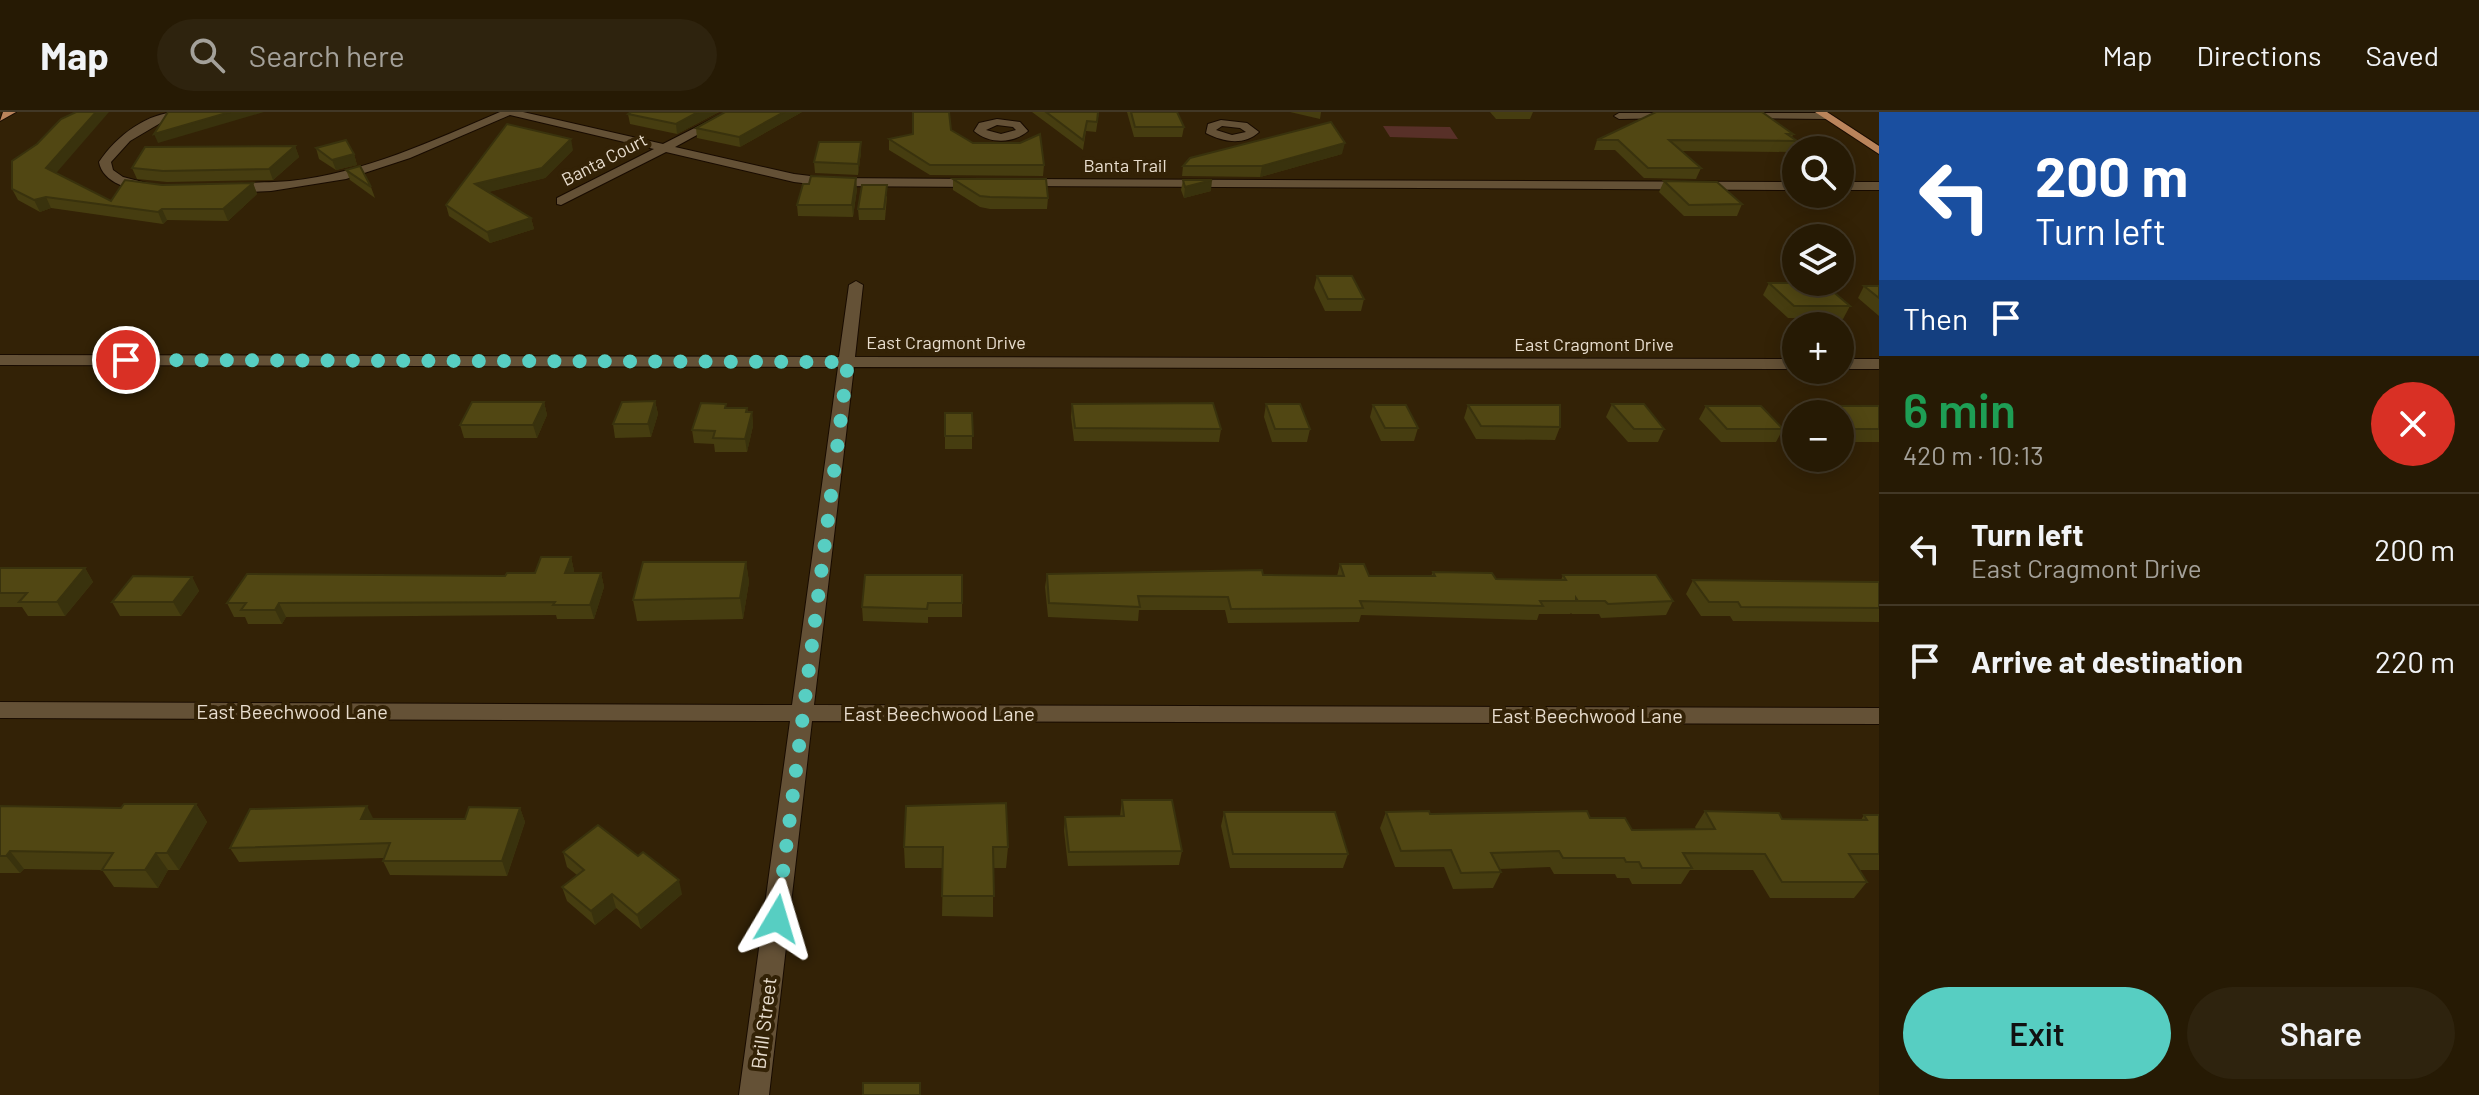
<!DOCTYPE html>
<meta charset="utf-8">
<style>
:root{--surface:#261a04;--page:#2e230e;--text:#f1f3f6;--muted:#a4a19a;--line:#423826;--accent:#57cec2}
body{margin:0;font-family:Barlow,sans-serif;background:var(--page);color:var(--text);height:100vh;display:flex;flex-direction:column;font-size:30px;white-space:nowrap}
*{box-sizing:border-box;margin:0}
p{font-size:26px;color:var(--muted)}
.icon{flex:none;width:44px;height:44px;fill:none;stroke:currentColor;stroke-width:2;stroke-linecap:round;stroke-linejoin:round}
.map{position:relative;flex:1;overflow:hidden}
.sheet{display:flex;flex-direction:column;background:var(--surface);width:600px}
.sheet>*{flex:none}
.hud{background:#1a4fa0;color:#fff;overflow:hidden}
.fabs{position:absolute;left:1782px;top:24px;display:grid;gap:16px}
.fabs a{display:grid;place-items:center;width:72px;height:72px;border-radius:50%;background:var(--surface);box-shadow:0 4px 20px #0003,0 0 0 2px var(--line);font-size:40px}
.pin{position:absolute;display:grid;place-items:center;width:68px;height:68px;color:#fff;margin:-34px;border:4px solid #fff;border-radius:50%;box-shadow:0 2px 8px #0007}
.me{position:absolute;width:88px;margin:-44px;rotate:7deg;stroke-linejoin:round;filter:drop-shadow(0 0 6px #0008)}
.turn{display:flex;align-items:center;gap:28px;height:168px;padding:0 24px;font-size:36px}
.turn .icon{width:104px;height:104px;stroke-width:2.5}
.turn b{display:block;font-size:56px;line-height:68px}
.then{display:flex;align-items:center;height:76px;padding:0 24px;background:#0003;gap:16px;font-size:30px}
.round{display:grid;place-items:center;flex:none;width:84px;height:84px;border-radius:42px;background:var(--page)}
.summary{display:flex;align-items:center;justify-content:space-between;height:136px;padding:0 24px}
h1{font-size:48px;font-weight:600;line-height:60px;color:#1e9e55}
.cta{display:flex;gap:16px;margin-top:auto;padding:16px 24px}
.cta a{flex:1;height:92px;border-radius:48px;background:var(--accent);color:#111;font-size:32px;font-weight:600;line-height:92px;text-align:center}
.cta a+a{background:var(--page);color:var(--text)}
ul{padding:0;list-style:none}
li{display:flex;align-items:center;gap:24px;height:112px;padding:0 24px;border-top:2px solid var(--line)}
li div{flex:1}
li b{display:block;font-size:30px}
li em{font-style:normal}
header{display:flex;align-items:center;gap:48px;box-sizing:border-box;height:112px;padding:0 40px;background:var(--surface);border-bottom:2px solid var(--line)}
header strong{font-size:38px}
nav{display:flex;gap:44px;margin-inline-start:auto;font-size:28px}
.search{width:560px;height:72px;background:var(--page);display:flex;align-items:center;gap:20px;box-sizing:border-box;padding:0 28px;border-radius:44px;color:var(--muted);font-size:30px}
main{display:flex;flex:1;min-height:0}
.map>svg:first-child{display:block}
</style>
<header>
<strong>Map</strong>
<div class="search"><svg class="icon" aria-label="search" viewBox="0 0 24 24"><circle cx="10" cy="10" r="6"/><path d="M15 15l6 6"/></svg>Search here</div>
<nav><a>Map</a><a>Directions</a><a>Saved</a></nav>
</header>
<main>
<div class="map">
<svg width="1879" height="983" viewBox="0 0 1879 983">
<rect width="100%" height="100%" fill="#332206"/>
<polygon fill="#583028" points="1383,14 1450,15 1458,27 1390,25"/>
<g fill="none" stroke-linecap="round" stroke-linejoin="round">
<g stroke="#180b00" stroke-width="2">
<g id="minor">
<path d="M 179,0 L 130,29 L 111,50 L 113,58 L 123,65 L 154,73 L 154,79 C 134,80 103,72 99,50 C 116,24 148,0 179,0 Z"/>
<path d="M 500,0 L 523,0 L 663,32 L 726,0 L 739,0 L 675,35 L 794,62 L 827,66 L 980,67 L 986,71 L 980,75 L 827,74 L 794,70 L 666,40 L 561,93 L 557,92 L 557,86 L 654,37 L 510,3 L 410,46 L 346,67 L 271,79 L 230,81 L 224,77 C 235,69 274,71 290,69 C 364,61 432,29 500,0 Z"/>
<polygon points="1674,1 1679,4 1678,6 1619,7 1614,4 1619,1"/>
<polygon points="1742,1 1826,1 1831,4 1826,7 1738,6 1737,4"/>
<path d="M 997,7 L 1020,10 L 1028,19 C 1013,32 989,32 974,19 L 979,11 ZM 997,13 L 1013,15 L 1016,18 L 1001,22 L 986,18 Z"/>
<path d="M 1221,8 L 1247,11 L 1259,20 C 1244,34 1223,30 1206,21 L 1208,12 ZM 1222,14 L 1240,16 L 1246,20 L 1232,23 L 1216,18 Z"/>
<polygon points="1020,67 1796,70 1796,78 1016,74 1014,71"/>
<rect x="1840" y="70" width="39" height="8"/>
<polygon points="856,169 863,173 855,245 1796,247 1796,257 854,255 814,593 1879,596 1879,612 812,609 769,983 739,983 790,609 0,606 0,590 792,593 838,255 0,253 0,243 839,245 849,173"/>
<rect x="1840" y="247" width="39" height="10"/>
</g>
</g>
<g stroke="#180b00" stroke-width="2">
<g id="major">
<polygon points="3,0 16,0 0,9"/>
<polygon points="1815,0 1827,0 1879,34 1879,42"/>
</g>
</g>
<use href="#minor" fill="#645136" fill-rule="evenodd"/>
<use href="#major" fill="#ba845b" fill-rule="evenodd"/>
</g>
<g fill="#463d10">
<polygon points="631,0 719,0 677,22 630,12 628,2"/>
<polygon points="802,0 740,35 697,26 696,16"/>
<polygon points="1032,0 1099,0 1096,20 1086,19 1083,38"/>
<polygon points="1127,0 1177,0 1184,15 1182,25 1134,25"/>
<polygon points="1290,0 1321,0 1320,7"/>
<polygon points="1490,0 1533,0 1530,7 1496,7"/>
<polygon points="951,18 973,31 1044,53 1043,64 930,63 889,38 889,27"/>
<polygon points="1793,22 1792,26 1797,29 1792,40 1681,39 1701,56 1696,67 1644,66 1615,38 1594,38 1597,28"/>
<polygon points="295,34 299,45 273,68 167,70 137,67 132,56"/>
<polygon points="316,36 354,42 357,53 336,58 319,47"/>
<polygon points="573,38 545,66 488,80 531,106 534,117 490,131 449,104 446,93"/>
<polygon points="861,40 858,63 815,61 814,50"/>
<polygon points="1342,42 1260,65 1182,64 1183,54"/>
<polygon points="346,58 371,75 375,86 350,68"/>
<polygon points="56,61 111,89 162,73 253,71 257,82 228,109 167,108 163,112 51,96 40,100 18,88 12,77"/>
<polygon points="953,67 1048,86 1047,97 990,97 980,95 953,78"/>
<polygon points="1183,68 1211,79 1184,86 1181,78"/>
<polygon points="1664,69 1742,92 1737,104 1684,104 1659,80"/>
<polygon points="857,77 853,105 798,104 797,93"/>
<polygon points="887,84 885,108 859,108 858,97"/>
<polygon points="1317,164 1364,187 1361,199 1325,199 1314,176"/>
<polygon points="1769,171 1850,194 1843,207 1788,206 1763,183"/>
<polygon points="1864,174 1879,174 1879,204 1858,186"/>
<polygon points="655,289 658,302 651,325 615,326 613,312"/>
<polygon points="544,290 547,303 537,326 464,326 460,313"/>
<polygon points="1072,292 1221,317 1219,330 1074,329 1071,305"/>
<polygon points="1266,292 1310,317 1307,330 1272,330 1264,305"/>
<polygon points="1612,292 1664,317 1658,330 1628,330 1606,305"/>
<polygon points="1373,293 1418,316 1414,329 1381,329 1370,305"/>
<polygon points="1468,293 1560,315 1555,328 1476,327 1464,306"/>
<polygon points="1706,294 1783,317 1776,330 1721,330 1699,307"/>
<polygon points="1830,294 1879,294 1879,330 1846,330 1840,324 1840,302 1826,302"/>
<polygon points="727,296 747,296 748,300 752,300 753,314 747,340 715,340 714,332 694,331 692,318"/>
<rect x="945" y="301" width="27" height="36"/>
<polygon points="571,445 574,459 573,461 601,461 604,475 594,507 557,507 556,503 286,505 282,512 248,512 245,505 234,505 227,491 535,461"/>
<polygon points="746,450 749,470 743,507 637,509 633,488"/>
<polygon points="1340,452 1369,464 1431,464 1433,460 1496,467 1561,468 1563,463 1673,489 1666,503 1601,506 1599,502 1572,502 1571,501 1570,502 1539,502 1537,508 1361,503 1359,510 1228,511 1225,498 1139,498 1138,509 1048,505 1045,475 1047,462 1337,464"/>
<polygon points="0,456 85,456 93,470 65,504 28,504 22,495 0,495"/>
<polygon points="962,463 962,505 928,505 928,511 863,509 862,495"/>
<polygon points="192,465 199,479 181,504 120,504 112,490"/>
<polygon points="1693,468 1879,470 1879,510 1733,509 1730,504 1701,504 1686,482"/>
<polygon points="1122,688 1182,739 1179,753 1068,754 1064,719 1065,705 1120,704"/>
<polygon points="196,692 207,710 179,758 168,758 158,776 114,775 102,758 24,757 20,761 0,761 0,694 121,696"/>
<polygon points="520,696 525,710 507,764 390,763 383,749 384,746 239,750 230,736 373,707 465,707"/>
<polygon points="1705,699 1782,707 1861,708 1864,703 1879,703 1879,758 1860,758 1867,770 1854,786 1770,786 1753,758 1690,758 1681,772 1632,772 1629,766 1617,766 1615,762 1554,762 1550,755 1499,757 1501,760 1493,776 1453,777 1444,755 1395,755 1380,716 1386,700 1430,702 1590,706 1632,718 1696,717 1695,715"/>
<polygon points="1224,700 1348,742 1343,756 1230,756 1221,714"/>
<polygon points="904,735 1008,735 1006,756 993,756 993,805 942,804 943,756 905,756"/>
<polygon points="563,740 682,782 641,817 616,796 595,813 567,789 562,775 577,763 567,755"/>
</g>
<g fill="#39320d">
<polygon points="96,0 109,0 51,67 46,56"/>
<polygon points="230,0 264,0 158,31 154,22"/>
<polygon points="698,0 719,0 677,22 676,12"/>
<polygon points="784,0 802,0 740,35 739,25"/>
<polygon points="571,27 573,38 545,66 477,83 475,72"/>
<polygon points="861,30 861,40 858,63 858,52"/>
<polygon points="1345,31 1342,42 1260,65 1262,54"/>
<polygon points="295,34 299,45 273,68 269,57"/>
<polygon points="354,42 357,53 336,58 332,48"/>
<polygon points="856,66 857,77 853,105 852,93"/>
<polygon points="1212,68 1211,79 1184,86 1185,75"/>
<polygon points="253,71 257,82 228,109 223,97"/>
<polygon points="46,85 51,96 40,100 34,88"/>
<polygon points="162,97 167,108 163,112 158,100"/>
<polygon points="531,106 534,117 490,131 487,120"/>
<polygon points="655,289 658,302 651,325 648,312"/>
<polygon points="544,290 547,303 537,326 533,313"/>
<polygon points="752,300 753,314 747,340 745,327"/>
<polygon points="571,445 574,459 568,475 565,461"/>
<polygon points="746,450 749,470 743,507 740,486"/>
<polygon points="85,456 93,470 65,504 57,490"/>
<polygon points="601,461 604,475 594,507 590,493"/>
<polygon points="192,465 199,479 181,504 173,490"/>
<polygon points="279,491 286,505 282,512 275,498"/>
<polygon points="196,692 207,710 179,758 167,741"/>
<polygon points="367,694 374,708 361,707"/>
<polygon points="520,696 525,710 507,764 502,749"/>
<polygon points="10,739 24,757 20,761 6,744"/>
<polygon points="156,741 168,758 158,776 145,758"/>
<polygon points="679,768 682,782 641,817 637,803"/>
<polygon points="612,782 616,796 595,813 591,799"/>
</g>
<g fill="#514713" stroke="#39320d" stroke-width="2">
<polygon points="76,0 96,0 46,56 111,89 125,68 162,73 253,71 223,97 162,97 158,100 46,85 34,88 12,77 12,49 37,32 61,7"/>
<polygon points="168,0 230,0 154,22"/>
<polygon points="631,0 698,0 676,12 628,2"/>
<polygon points="725,0 784,0 739,25 696,16"/>
<polygon points="913,0 949,0 951,18 973,31 1020,31 1040,22 1044,53 930,53 889,27 913,22"/>
<polygon points="1046,0 1098,0 1097,10 1087,9 1083,28"/>
<polygon points="1131,0 1177,0 1184,15 1135,15"/>
<polygon points="1656,0 1762,0 1793,22 1787,22 1797,29 1669,28 1701,56 1648,56 1618,28 1597,28"/>
<polygon points="1331,10 1345,31 1262,54 1183,54 1190,46"/>
<polygon points="507,12 571,27 542,56 475,72 531,106 487,120 446,93"/>
<polygon points="346,28 354,42 332,48 316,36"/>
<polygon points="819,30 861,30 858,52 814,50"/>
<polygon points="295,34 269,57 163,59 132,56 145,35"/>
<polygon points="360,54 371,75 346,58"/>
<polygon points="811,64 856,66 852,93 797,93 803,72 809,72"/>
<polygon points="953,67 1046,67 1048,86 990,85 980,84"/>
<polygon points="1183,68 1212,68 1185,75"/>
<polygon points="1664,69 1717,70 1742,92 1689,93"/>
<polygon points="862,73 887,73 884,97 858,97"/>
<polygon points="1317,164 1352,164 1364,187 1328,187"/>
<polygon points="1769,171 1823,171 1850,194 1794,194"/>
<polygon points="1864,174 1879,174 1879,186"/>
<polygon points="655,289 648,312 613,312 622,290"/>
<polygon points="472,290 544,290 533,313 460,313"/>
<polygon points="701,291 726,292 725,296 747,296 746,300 752,300 745,327 713,326 715,319 692,318"/>
<polygon points="1213,291 1221,317 1075,316 1072,292"/>
<polygon points="1266,292 1300,292 1310,317 1275,317"/>
<polygon points="1612,292 1644,292 1664,317 1634,317"/>
<polygon points="1373,293 1406,293 1418,316 1385,316"/>
<polygon points="1468,293 1560,293 1560,315 1481,314"/>
<polygon points="1706,294 1761,294 1783,317 1727,317"/>
<polygon points="1830,294 1879,294 1879,317 1854,317 1840,302"/>
<polygon points="945,301 972,301 973,324 945,324"/>
<polygon points="541,445 571,445 565,461 601,461 590,493 553,493 555,490 279,491 275,498 241,498 246,491 227,491 247,462 505,464 507,461 535,461"/>
<polygon points="643,450 746,450 740,486 633,488"/>
<polygon points="1340,452 1364,452 1369,464 1435,464 1433,460 1492,461 1496,467 1566,468 1563,463 1656,463 1673,489 1608,492 1605,489 1578,489 1576,486 1576,489 1540,489 1543,494 1360,489 1363,496 1231,497 1228,485 1138,484 1140,495 1049,491 1047,462 1262,458 1263,463 1344,464"/>
<polygon points="0,456 85,456 57,490 19,490 27,481 0,481"/>
<polygon points="865,463 962,463 962,491 928,491 927,497 862,495"/>
<polygon points="133,464 192,465 173,490 112,490"/>
<polygon points="1693,468 1879,470 1879,496 1741,495 1738,490 1709,490"/>
<polygon points="1122,688 1172,688 1182,739 1069,740 1065,705 1124,704"/>
<polygon points="1006,691 1008,735 993,735 994,784 942,784 943,735 904,735 906,694"/>
<polygon points="124,692 196,692 167,741 156,741 145,758 102,758 113,741 10,739 6,744 0,744 0,694 121,696"/>
<polygon points="367,694 361,707 465,707 469,695 520,696 502,749 383,749 390,731 230,736 250,697"/>
<polygon points="1429,699 1430,702 1587,699 1590,706 1625,706 1632,718 1715,717 1705,699 1779,701 1782,707 1867,708 1864,703 1879,703 1879,742 1849,742 1867,770 1782,770 1765,742 1683,741 1692,756 1642,756 1639,750 1626,750 1624,746 1563,746 1559,739 1491,741 1501,760 1461,761 1451,738 1401,739 1386,700"/>
<polygon points="1224,700 1335,700 1348,742 1233,742"/>
<polygon points="598,713 638,744 643,740 679,768 637,803 612,782 591,799 562,775 584,758 563,740"/>
<rect x="863" y="971" width="57" height="12"/>
</g>
<g fill="none" stroke-linecap="round" stroke-linejoin="round">
<polyline stroke="#57cec2" stroke-width="14" stroke-dasharray="0 25.2" points="126,248 848,250 777,807"/>
</g>
<g text-anchor="middle" dominant-baseline="central" stroke-width="8" stroke-linejoin="round" paint-order="stroke">
<g font-size="18" fill="#e8ddce" stroke="#332206">
<text transform="translate(604 47) rotate(-27)">Banta Court</text>
<text x="1125" y="53">Banta Trail</text>
<text x="946" y="230">East Cragmont Drive</text>
<text x="1594" y="232">East Cragmont Drive</text>
</g>
<g font-size="20" fill="#e8ddce" stroke="#332206">
<text x="292" y="599">East Beechwood Lane</text>
<text x="939" y="601">East Beechwood Lane</text>
<text x="1587" y="603">East Beechwood Lane</text>
<text transform="translate(763 911) rotate(-83)">Brill Street</text>
</g>
</g>
</svg>
<div class="fabs">
<a><svg class="icon" aria-label="search" viewBox="0 0 24 24"><circle cx="10" cy="10" r="6"/><path d="M15 15l6 6"/></svg></a>
<a><svg class="icon" aria-label="layers" viewBox="0 0 24 24"><path d="M12 4l9 5-9 5-9-5zM3 14l9 5 9-5"/></svg></a>
<a>+</a>
<a>−</a>
</div>
<div class="pin" style="left:126px;top:248px;background:#d93025"><svg class="icon" aria-label="arrive" viewBox="0 0 24 24"><path d="M6 21V4h12l-3 4 3 4H6"/></svg></div>
<svg class="me" style="left:777px;top:807px" viewBox="-20 -20 40 40"><path d="M0-17L14 15 0 8-14 15z" fill="#57cec2" stroke="#fff" stroke-width="4"/></svg>
</div>
<section class="sheet">
<div class="hud">
<div class="turn"><svg class="icon" aria-label="left" viewBox="0 0 24 24"><path d="M17 20v-9H6M10 6l-5 5 5 5"/></svg><div><b>200 m</b>Turn left</div></div>
<div class="then">Then<svg class="icon" aria-label="arrive" viewBox="0 0 24 24"><path d="M6 21V4h12l-3 4 3 4H6"/></svg></div>
</div>
<div class="summary"><div><h1>6 min</h1><p>420 m · 10:13</p></div><a class="round" style="background:#d93025;color:#fff"><svg class="icon" aria-label="close" viewBox="0 0 24 24"><path d="M6 6l12 12M18 6L6 18"/></svg></a></div>
<ul>
<li><svg class="icon" aria-label="left" viewBox="0 0 24 24"><path d="M17 20v-9H6M10 6l-5 5 5 5"/></svg><div><b>Turn left</b><p>East Cragmont Drive</p></div><em>200 m</em></li>
<li><svg class="icon" aria-label="arrive" viewBox="0 0 24 24"><path d="M6 21V4h12l-3 4 3 4H6"/></svg><div><b>Arrive at destination</b></div><em>220 m</em></li>
</ul>
<div class="cta"><a>Exit</a><a>Share</a></div>
</section>
</main>
